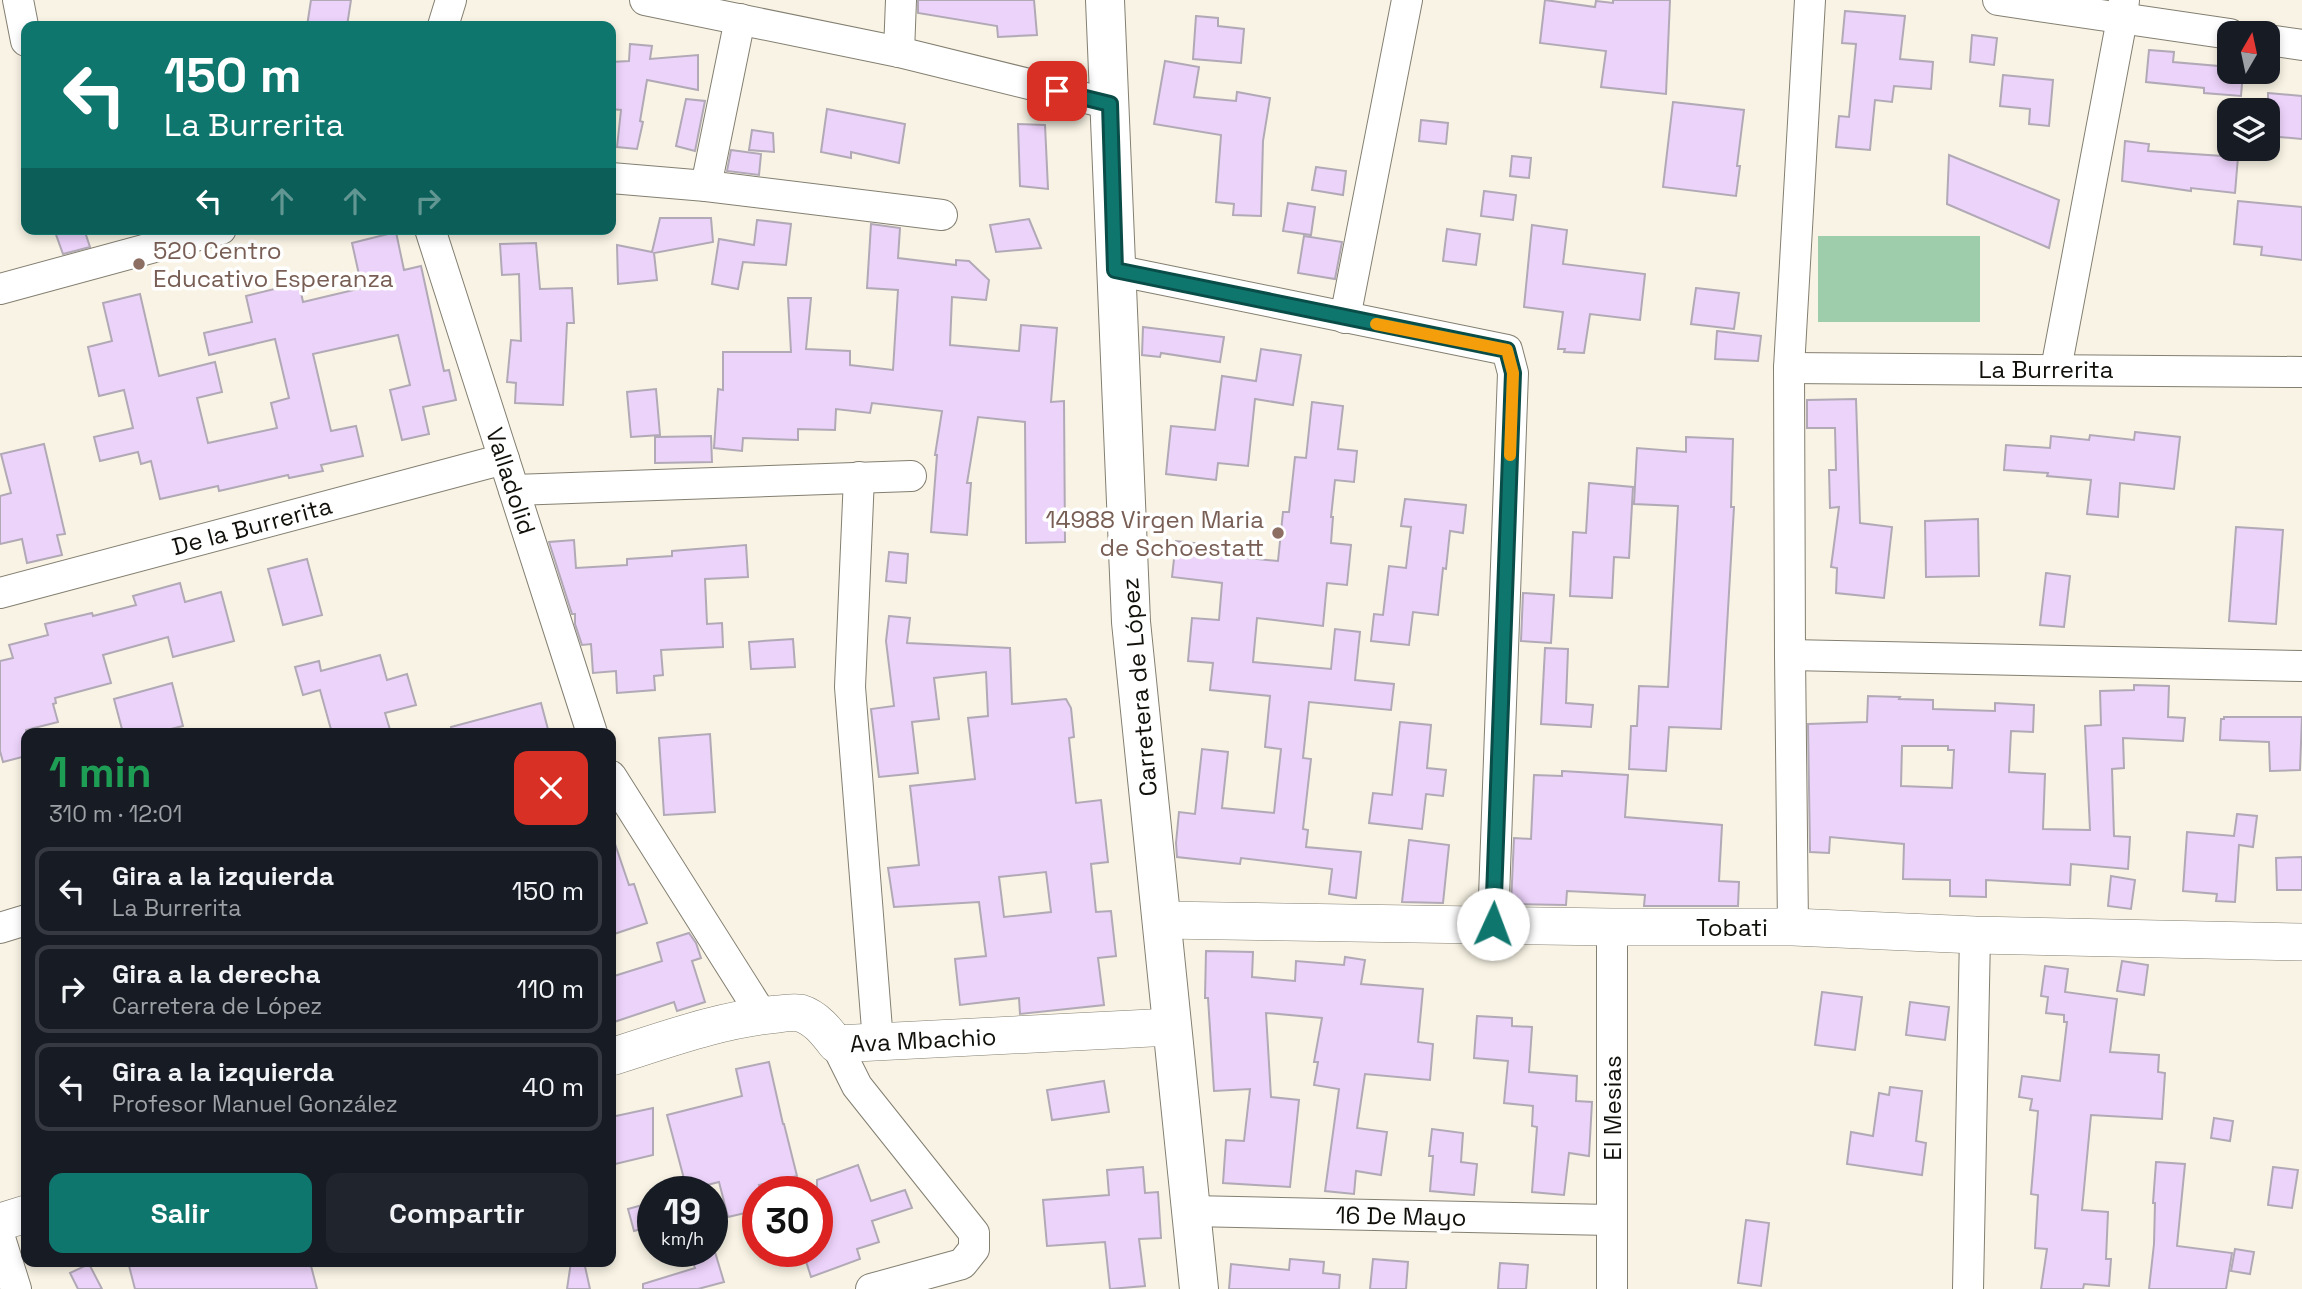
<!DOCTYPE html>
<html lang="es">
<meta charset="utf-8">
<style>
:root{--surface:#171b24;--page:#20242c;--text:#f1f3f6;--muted:#9ea1a6;--line:#363941;--accent:#0f766e}
body{margin:0;font-family:"Space Grotesk",sans-serif;background:var(--page);color:var(--text);height:100vh;display:flex;flex-direction:column;font-size:26px;white-space:nowrap}
*{box-sizing:border-box;margin:0}
p{font-size:23px;color:var(--muted)}
.icon{flex:none;width:38px;height:38px;fill:none;stroke:currentColor;stroke-width:2;stroke-linecap:round;stroke-linejoin:round}
.map{position:relative;flex:1;overflow:hidden}
.side{position:absolute;left:21px;top:728px;width:595px;height:539px;display:flex;flex-direction:column;background:var(--surface);border-radius:14px;box-shadow:0 4px 10px #0003}
.side>*{flex:none}
.hud{position:absolute;left:21px;top:21px;width:595px;height:214px;border-radius:14px;box-shadow:0 4px 10px #0003;background:#0f766e;color:#fff;overflow:hidden}
.needle{width:46px;rotate:9deg}
.controls{position:absolute;left:2217px;top:21px;display:grid;gap:14px}
.controls a{display:grid;place-items:center;width:63px;height:63px;border-radius:14px;background:var(--surface);box-shadow:0 4px 10px #0003;font-size:35px}
.speed{position:absolute;left:637px;top:1176px;display:flex;gap:14px;font-size:35px;font-weight:700;text-align:center}
.speed>*{display:grid;place-content:center;width:91px;height:91px;border-radius:50%;background:var(--surface);box-shadow:0 4px 10px #0003;line-height:1}
.speed small{font-size:18px;font-weight:400}
.speed .limit{border:10px solid #d22;background:#fff;color:#111}
.pin{position:absolute;display:grid;place-items:center;width:60px;height:60px;color:#fff;margin:-30px;border-radius:14px;box-shadow:0 4px 10px #0006}
.me{position:absolute;width:77px;margin:-38px;rotate:2deg;stroke-linejoin:round;filter:drop-shadow(0 0 5px #0008)}
.turn{display:flex;align-items:center;gap:24px;height:147px;padding:0 28px;font-size:32px}
.turn .icon{width:91px;height:91px;stroke-width:2.5}
.turn b{display:block;font-size:49px;line-height:60px}
.lanes{display:flex;align-items:center;height:66px;padding:0 28px;background:#0003;justify-content:center;gap:35px;direction:ltr}
.lanes .off{opacity:.35}
.round{display:grid;place-items:center;flex:none;width:74px;height:74px;border-radius:14px;background:var(--page)}
.overview{display:flex;align-items:center;justify-content:space-between;height:119px;padding:0 28px}
h1{font-size:42px;font-weight:700;line-height:52px;color:#1e9e55}
.primary-button{display:flex;gap:14px;margin-top:auto;padding:14px 28px}
.primary-button a{flex:1;height:80px;border-radius:14px;background:var(--accent);color:#fff;font-size:28px;font-weight:700;line-height:80px;text-align:center}
.primary-button a+a{background:var(--page);color:var(--text)}
ul{padding:0;list-style:none}
li{display:flex;align-items:center;gap:21px;height:88px;margin:0 14px 10px;padding:0 14px;border:4px solid var(--line);border-radius:14px}
li div{flex:1}
li b{display:block;font-size:26px}
li em{font-style:normal}
.map>svg:first-child{display:block}
</style>
<div class="map">
<svg width="2302" height="1289" viewBox="0 0 2302 1289">
<rect width="100%" height="100%" fill="#f8f3e4"/>
<rect fill="#9ecdac" x="1818" y="236" width="162" height="86"/>
<g fill="#ecd3fa" stroke="#b1a9b6" stroke-width="2" fill-rule="evenodd">
<polygon points="311,0 351,0 347,26 307,26"/>
<polygon points="918,0 1034,0 1037,35 998,37 997,26 918,13"/>
<polygon points="1545,0 1595,7 1596,1 1613,3 1613,0 1670,0 1666,94 1601,87 1606,51 1540,43"/>
<polygon points="1845,11 1905,16 1900,59 1933,62 1931,89 1894,86 1892,102 1875,100 1870,150 1836,147 1839,116 1849,117 1856,44 1842,43"/>
<polygon points="1196,16 1218,18 1218,26 1244,29 1241,63 1193,59"/>
<polygon points="1972,35 1997,38 1994,65 1970,62"/>
<polygon points="630,44 652,46 650,59 698,55 698,90 647,80 640,121 643,122 637,149 617,147 621,110 611,109 611,62 629,61"/>
<polygon points="2149,50 2174,52 2173,62 2230,67 2230,72 2243,72 2241,96 2204,93 2204,88 2146,82"/>
<polygon points="1165,61 1199,67 1194,97 1236,101 1237,92 1270,98 1263,141 1261,216 1233,215 1234,204 1216,202 1221,135 1154,124"/>
<polygon points="2003,75 2053,80 2049,126 2029,124 2030,109 2000,106"/>
<polygon points="2268,93 2302,96 2302,139 2268,136"/>
<polygon points="686,99 705,101 695,151 676,146"/>
<polygon points="1673,102 1744,110 1737,166 1740,166 1736,196 1663,187"/>
<polygon points="827,109 905,124 899,163 851,152 851,158 821,152"/>
<polygon points="1421,120 1448,123 1446,144 1419,141"/>
<polygon points="1018,124 1045,125 1048,189 1020,186"/>
<polygon points="752,130 773,133 774,152 749,150"/>
<polygon points="2125,141 2149,144 2148,151 2238,157 2235,193 2191,188 2191,191 2122,181"/>
<polygon points="731,150 761,154 759,175 727,171"/>
<polygon points="1949,155 2059,200 2049,248 1947,204"/>
<polygon points="1512,156 1531,158 1529,178 1510,176"/>
<polygon points="1316,167 1346,171 1343,195 1312,190"/>
<polygon points="1484,191 1516,195 1513,220 1481,216"/>
<polygon points="2238,201 2302,207 2302,260 2261,255 2262,247 2234,244"/>
<polygon points="1288,203 1315,207 1311,235 1283,231"/>
<polygon points="660,218 711,218 713,242 654,253 657,280 618,284 617,245 652,252"/>
<polygon points="1029,219 1041,248 996,252 990,225"/>
<polygon points="757,220 791,224 786,265 743,262 738,289 712,284 719,239 754,245"/>
<polygon points="871,224 900,228 898,258 956,265 956,260 969,261 989,280 986,300 952,297 950,345 1019,351 1021,325 1057,328 1051,402 1064,401 1065,542 1026,543 1025,422 978,417 967,483 971,483 967,535 931,532 937,455 935,455 942,411 872,403 870,413 836,409 835,430 798,429 798,440 743,438 742,451 714,448 718,389 723,390 723,352 791,352 788,298 811,298 806,349 850,351 850,365 893,370 898,290 867,288"/>
<polygon points="1532,225 1567,230 1563,264 1645,274 1640,320 1590,314 1584,353 1564,352 1565,349 1558,349 1563,312 1524,307"/>
<polygon points="54,229 84,229 90,247 63,254"/>
<polygon points="1447,229 1480,234 1476,265 1443,261"/>
<polygon points="396,232 404,270 421,266 444,371 449,370 456,400 423,407 429,434 402,440 390,390 410,385 398,335 313,354 331,431 356,426 363,456 321,465 323,471 289,478 288,475 219,491 218,486 160,499 151,461 141,464 138,452 100,461 94,437 133,428 124,390 99,396 88,347 112,341 103,303 140,294 159,376 215,362 222,392 197,398 208,443 277,428 271,403 289,398 275,339 209,355 204,333 252,322 246,296 299,283 303,302 362,288 352,243"/>
<polygon points="1304,236 1342,242 1335,279 1298,273"/>
<polygon points="536,243 540,289 572,288 574,323 567,323 563,405 515,403 516,383 507,382 511,340 521,341 519,274 502,275 500,244"/>
<polygon points="1696,288 1739,293 1734,329 1691,324"/>
<polygon points="1143,327 1224,337 1220,362 1161,353 1160,357 1142,355"/>
<polygon points="1717,331 1761,336 1758,361 1715,359"/>
<polygon points="1261,349 1301,355 1293,405 1255,399 1248,466 1218,463 1216,480 1166,474 1171,426 1215,430 1222,376 1256,381"/>
<polygon points="656,389 660,435 631,437 627,392"/>
<polygon points="1856,399 1860,523 1892,527 1884,598 1836,593 1837,568 1831,567 1839,507 1830,508 1829,470 1836,470 1835,428 1807,428 1807,400"/>
<polygon points="1312,402 1343,406 1338,449 1357,451 1354,482 1335,480 1331,517 1333,517 1331,543 1351,545 1347,585 1327,583 1323,626 1257,618 1253,662 1331,669 1335,629 1360,632 1355,680 1394,684 1391,710 1309,702 1303,758 1311,759 1303,829 1308,830 1306,847 1361,852 1356,898 1329,894 1332,869 1241,858 1240,864 1177,857 1176,843 1179,812 1195,814 1202,749 1228,752 1222,808 1274,813 1281,749 1265,747 1270,696 1210,690 1213,663 1188,661 1192,618 1219,620 1222,583 1172,577 1176,541 1220,546 1219,555 1278,561 1283,512 1289,512 1295,457 1306,458"/>
<polygon points="2135,432 2180,437 2174,489 2120,483 2118,517 2087,514 2091,480 2047,476 2048,473 2004,470 2006,445 2050,448 2051,436 2089,440 2090,435 2134,440"/>
<polygon points="711,436 712,462 655,463 655,437"/>
<polygon points="1686,437 1733,439 1731,507 1734,507 1721,729 1669,727 1666,771 1629,769 1631,726 1637,726 1639,686 1668,687 1678,506 1634,504 1637,448 1686,452"/>
<polygon points="44,444 65,534 57,535 62,555 27,563 22,539 0,544 0,496 11,493 1,454"/>
<polygon points="1589,483 1633,487 1629,558 1614,557 1612,598 1570,596 1573,532 1586,533"/>
<polygon points="1405,499 1466,505 1463,533 1450,531 1446,569 1443,568 1438,615 1413,612 1409,645 1371,641 1374,614 1383,615 1389,566 1406,568 1411,527 1401,526"/>
<polygon points="1978,519 1979,576 1926,577 1925,521"/>
<polygon points="2236,527 2283,530 2276,624 2229,621"/>
<polygon points="574,540 576,568 627,565 627,559 672,556 672,551 746,545 748,577 705,579 707,624 722,623 723,647 661,650 663,675 654,676 655,690 617,693 616,671 593,673 591,644 582,645 575,624 575,614 572,614 549,542"/>
<polygon points="889,552 908,554 906,583 886,581"/>
<polygon points="307,559 322,615 283,625 268,569"/>
<polygon points="2046,573 2070,576 2064,627 2040,625"/>
<polygon points="180,583 185,602 221,592 234,641 173,657 168,637 103,655 111,683 55,698 56,703 53,704 58,722 26,730 26,756 3,762 0,751 0,661 13,658 9,645 48,635 45,624 92,613 93,616 136,605 133,596"/>
<polygon points="1523,593 1554,595 1551,643 1521,641"/>
<path d="M 889,616 L 910,618 L 907,643 L 1010,648 L 1012,704 L 1066,699 L 1071,708 L 1074,737 L 1069,738 L 1076,803 L 1101,800 L 1108,862 L 1091,864 L 1096,912 L 1111,911 L 1116,956 L 1098,958 L 1104,1005 L 1020,1014 L 1019,998 L 960,1005 L 955,959 L 986,956 L 979,902 L 894,907 L 888,868 L 919,865 L 910,786 L 975,779 L 968,718 L 988,716 L 986,672 L 934,678 L 939,719 L 912,722 L 918,773 L 879,777 L 871,709 L 894,706 L 886,641 ZM 1046,872 L 1051,912 L 1004,917 L 999,877 Z"/>
<polygon points="793,639 795,667 751,669 749,642"/>
<polygon points="1545,648 1568,649 1566,703 1593,705 1591,727 1541,724"/>
<polygon points="380,655 387,680 407,674 416,705 385,713 391,733 332,733 320,690 303,695 295,667 319,661 321,671"/>
<polygon points="172,683 183,726 155,733 123,733 114,699"/>
<path d="M 2134,685 L 2169,686 L 2168,717 L 2185,718 L 2183,741 L 2123,738 L 2124,768 L 2112,769 L 2114,836 L 2130,837 L 2128,869 L 2071,864 L 2070,885 L 1986,880 L 1986,897 L 1950,896 L 1950,880 L 1903,879 L 1904,844 L 1830,837 L 1829,853 L 1810,852 L 1808,724 L 1867,722 L 1868,696 L 1900,697 L 1899,699 L 1933,700 L 1933,709 L 1995,711 L 1995,703 L 2034,705 L 2033,732 L 2011,731 L 2009,772 L 2045,774 L 2043,829 L 2090,830 L 2085,726 L 2101,725 L 2100,691 L 2134,690 ZM 1902,746 L 1948,746 L 1948,750 L 1954,750 L 1952,788 L 1901,786 Z"/>
<polygon points="541,703 549,733 452,733 451,727"/>
<polygon points="2224,717 2302,717 2300,770 2270,771 2269,742 2220,740 2221,719 2224,719"/>
<polygon points="1400,722 1431,725 1427,768 1446,770 1443,796 1426,794 1422,829 1369,823 1373,793 1392,795"/>
<polygon points="710,734 715,812 664,815 659,738"/>
<polygon points="1562,771 1628,775 1625,817 1722,825 1719,881 1739,882 1738,906 1644,906 1645,895 1567,891 1566,905 1511,904 1514,838 1531,839 1534,775 1562,776"/>
<polygon points="2237,814 2257,816 2253,847 2239,845 2235,902 2216,901 2217,894 2183,891 2187,832 2234,836"/>
<polygon points="1409,840 1449,845 1443,903 1402,902"/>
<polygon points="614,841 629,885 634,884 647,923 611,935 611,842"/>
<polygon points="2302,857 2302,890 2277,890 2276,858"/>
<polygon points="2111,876 2135,880 2131,909 2108,906"/>
<polygon points="689,933 696,943 701,958 692,961 705,1002 677,1011 674,1002 611,1023 611,977 662,961 657,943"/>
<polygon points="1206,951 1253,952 1252,977 1295,981 1296,961 1344,965 1345,957 1365,960 1361,984 1423,989 1418,1042 1433,1044 1430,1080 1365,1074 1357,1128 1387,1132 1381,1175 1356,1171 1354,1194 1325,1191 1339,1089 1314,1085 1318,1062 1314,1062 1322,1018 1266,1013 1271,1097 1299,1100 1290,1187 1223,1183 1226,1140 1244,1141 1250,1089 1214,1091 1208,998 1205,998"/>
<polygon points="2122,961 2148,965 2144,995 2117,991"/>
<polygon points="2045,966 2068,969 2065,992 2117,999 2110,1052 2159,1055 2158,1072 2165,1073 2162,1119 2091,1115 2082,1210 2108,1212 2106,1259 2111,1259 2109,1286 2084,1284 2083,1289 2041,1289 2047,1249 2035,1248 2038,1195 2031,1194 2038,1111 2030,1110 2032,1099 2019,1097 2022,1076 2060,1081 2067,1022 2064,1022 2064,1015 2046,1013 2048,997 2041,996"/>
<polygon points="1822,992 1862,997 1855,1050 1815,1045"/>
<polygon points="1910,1002 1949,1007 1945,1040 1906,1035"/>
<polygon points="1477,1016 1512,1018 1512,1026 1532,1027 1529,1072 1577,1076 1576,1101 1592,1102 1589,1156 1569,1153 1564,1195 1532,1192 1537,1127 1532,1126 1533,1106 1504,1103 1508,1061 1474,1058"/>
<polygon points="769,1062 783,1124 784,1124 797,1176 759,1185 761,1192 758,1192 758,1210 728,1217 719,1182 687,1190 667,1115 742,1096 736,1069"/>
<polygon points="1104,1081 1109,1112 1052,1120 1047,1090"/>
<polygon points="1890,1087 1922,1091 1916,1141 1926,1143 1922,1175 1847,1164 1851,1132 1873,1136 1879,1093 1889,1095"/>
<polygon points="653,1108 653,1155 611,1165 611,1117"/>
<polygon points="2214,1118 2233,1121 2230,1141 2211,1138"/>
<polygon points="1432,1129 1463,1133 1461,1162 1477,1164 1474,1195 1430,1191 1433,1156 1429,1156"/>
<polygon points="2156,1162 2185,1164 2177,1246 2232,1253 2226,1289 2149,1289 2154,1244 2155,1203 2153,1203"/>
<polygon points="858,1165 871,1201 905,1190 912,1208 872,1221 879,1242 857,1249 860,1259 811,1277 804,1255 817,1251 817,1180"/>
<polygon points="1143,1167 1145,1193 1158,1192 1161,1238 1139,1239 1145,1286 1110,1289 1105,1242 1047,1246 1043,1200 1109,1195 1107,1170"/>
<polygon points="2273,1167 2298,1170 2292,1208 2268,1205"/>
<polygon points="653,1202 653,1226 634,1231 628,1209"/>
<polygon points="1746,1220 1769,1223 1761,1286 1738,1283"/>
<polygon points="2235,1249 2254,1252 2250,1274 2231,1271"/>
<polygon points="715,1252 724,1282 698,1289 643,1289 643,1284 695,1268 692,1259"/>
<polygon points="1290,1259 1324,1262 1323,1273 1340,1275 1339,1289 1229,1289 1231,1264 1289,1270"/>
<polygon points="1373,1259 1408,1262 1406,1289 1370,1289"/>
<polygon points="128,1262 310,1262 317,1289 135,1289"/>
<polygon points="571,1262 584,1262 590,1289 567,1289"/>
<polygon points="1500,1263 1528,1265 1526,1289 1498,1289"/>
<polygon points="89,1264 102,1289 78,1289 70,1273"/>
</g>
<g fill="none" stroke-linecap="round" stroke-linejoin="round">
<g stroke="#837f71" stroke-width="32">
<g id="minor">
<polyline points="18,0 26,41"/>
<polyline points="645,0 899,52 1110,104"/>
<polyline points="1998,0 2230,34"/>
<polyline points="443,26 451,0"/>
<polyline points="2268,40 2302,45"/>
<polyline points="899,52 901,0"/>
<polyline points="611,178 706,186 942,215"/>
<polyline points="706,186 740,19"/>
<polyline points="430,229 592,733"/>
<polyline points="1115,270 1507,350 1513,373 1493,924"/>
<polyline points="0,289 221,229"/>
<polyline points="1345,318 1407,0"/>
<polyline points="1789,368 2302,372"/>
<polyline points="2056,369 2122,19 2124,0"/>
<polyline points="859,477 850,687 878,1042"/>
<polyline points="514,490 911,476"/>
<polyline points="0,593 504,459"/>
<polyline points="1790,655 2302,666"/>
<polyline points="611,776 762,1015"/>
<polyline points="1793,927 1790,655 1789,368 1810,0"/>
<polyline points="0,928 26,920"/>
<polyline points="836,1044 857,1086 974,1233 974,1249 962,1264 871,1289"/>
<polyline points="1191,1211 1611,1220"/>
<polyline points="0,1238 16,1289"/>
<polyline points="1612,1289 1612,927"/>
<polyline points="1968,1289 1975,935"/>
</g>
</g>
<g stroke="#837f71" stroke-width="38">
<g id="tertiary">
<polyline points="1162,920 1612,927 1793,927 1975,935 2302,942"/>
<path d="M 611,1057 C 665,1040 721,1019 778,1014 C 785,1013 793,1012 800,1013 C 816,1018 826,1031 836,1044 L 1171,1027"/>
<polyline points="0,1222 26,1214"/>
</g>
</g>
<g stroke="#837f71" stroke-width="40">
<polyline id="secondary" points="1105,0 1131,622 1199,1289"/>
</g>
<use href="#minor" stroke="#fff" stroke-width="30"/>
<use href="#tertiary" stroke="#fff" stroke-width="37"/>
<use href="#secondary" stroke="#fff" stroke-width="38"/>
</g>
<g fill="none" stroke-linecap="round" stroke-linejoin="round">
<g stroke="#0a4d48" stroke-width="18">
<polyline id="route" points="1057,91 1110,104 1115,270 1507,350 1513,373 1493,924"/>
</g>
<use href="#route" stroke="#0f766e" stroke-width="12"/>
<polyline stroke="#f59e0b" stroke-width="12" points="1376,324 1507,350 1513,373 1510,455"/>
</g>
<g fill="#8d6e63" stroke="#fff" stroke-width="2.5">
<circle cx="139" cy="264" r="7"/>
<circle cx="1278" cy="533" r="7"/>
</g>
<g text-anchor="middle" dominant-baseline="central" stroke-width="7" stroke-linejoin="round" paint-order="stroke">
<g font-size="24" fill="#785e54" stroke="#fff" text-anchor="start">
<text x="153" y="250">520 Centro<tspan x="153" dy="28">Educativo Esperanza</tspan></text>
<text x="1264" y="519" text-anchor="end">14988 Virgen Maria<tspan x="1264" dy="28">de Schoestatt</tspan></text>
</g>
<g font-size="24" fill="#11100b" stroke="#fff">
<text x="2046" y="369">La Burrerita</text>
<text transform="translate(511 481) rotate(72)">Valladolid</text>
<text transform="translate(252 526) rotate(-15)">De la Burrerita</text>
<text transform="translate(1139 687) rotate(-95)">Carretera de López</text>
<text x="1732" y="927">Tobati</text>
<text transform="translate(923 1040) rotate(-3)">Ava Mbachio</text>
<text transform="translate(1612 1108) rotate(-90)">El Mesias</text>
<text transform="translate(1401 1216) rotate(1)">16 De Mayo</text>
</g>
</g>
</svg>
<div class="controls">
<a><svg class="needle" viewBox="-14 -14 28 28"><path d="M0-13l5 13h-10z" fill="#e53935"/><path d="M0 13l5-13h-10z" fill="#9ea1a6"/></svg></a>
<a><svg class="icon" aria-label="layers" viewBox="0 0 24 24"><path d="M12 4l9 5-9 5-9-5zM3 14l9 5 9-5"/></svg></a>
</div>
<div class="speed"><div>19<small>km/h</small></div><div class="limit">30</div></div>
<div class="pin" style="left:1057px;top:91px;background:#d93025"><svg class="icon" aria-label="arrive" viewBox="0 0 24 24"><path d="M6 21V4h12l-3 4 3 4H6"/></svg></div>
<svg class="me" style="left:1493px;top:924px" viewBox="-20 -20 40 40"><circle r="19" fill="#fff"/><path d="M0-13L10 11 0 6-10 11z" fill="#0f766e"/></svg>
<div class="hud">
<div class="turn"><svg class="icon" aria-label="left" viewBox="0 0 24 24"><path d="M17 20v-9H6M10 6l-5 5 5 5"/></svg><div><b>150 m</b>La Burrerita</div></div>
<div class="lanes"><svg class="icon" aria-label="left" viewBox="0 0 24 24"><path d="M17 20v-9H6M10 6l-5 5 5 5"/></svg><svg class="icon off" aria-label="ahead" viewBox="0 0 24 24"><path d="M12 20V5M6 11l6-6 6 6"/></svg><svg class="icon off" aria-label="ahead" viewBox="0 0 24 24"><path d="M12 20V5M6 11l6-6 6 6"/></svg><svg class="icon off" aria-label="right" viewBox="0 0 24 24"><path d="M7 20v-9h11M14 6l5 5-5 5"/></svg></div>
</div>
<section class="side">
<div class="overview"><div><h1>1 min</h1><p>310 m · 12:01</p></div><a class="round" style="background:#d93025;color:#fff"><svg class="icon" aria-label="close" viewBox="0 0 24 24"><path d="M6 6l12 12M18 6L6 18"/></svg></a></div>
<ul>
<li><svg class="icon" aria-label="left" viewBox="0 0 24 24"><path d="M17 20v-9H6M10 6l-5 5 5 5"/></svg><div><b>Gira a la izquierda</b><p>La Burrerita</p></div><em>150 m</em></li>
<li><svg class="icon" aria-label="right" viewBox="0 0 24 24"><path d="M7 20v-9h11M14 6l5 5-5 5"/></svg><div><b>Gira a la derecha</b><p>Carretera de López</p></div><em>110 m</em></li>
<li><svg class="icon" aria-label="left" viewBox="0 0 24 24"><path d="M17 20v-9H6M10 6l-5 5 5 5"/></svg><div><b>Gira a la izquierda</b><p>Profesor Manuel González</p></div><em>40 m</em></li>
</ul>
<div class="primary-button"><a>Salir</a><a>Compartir</a></div>
</section>
</div>
